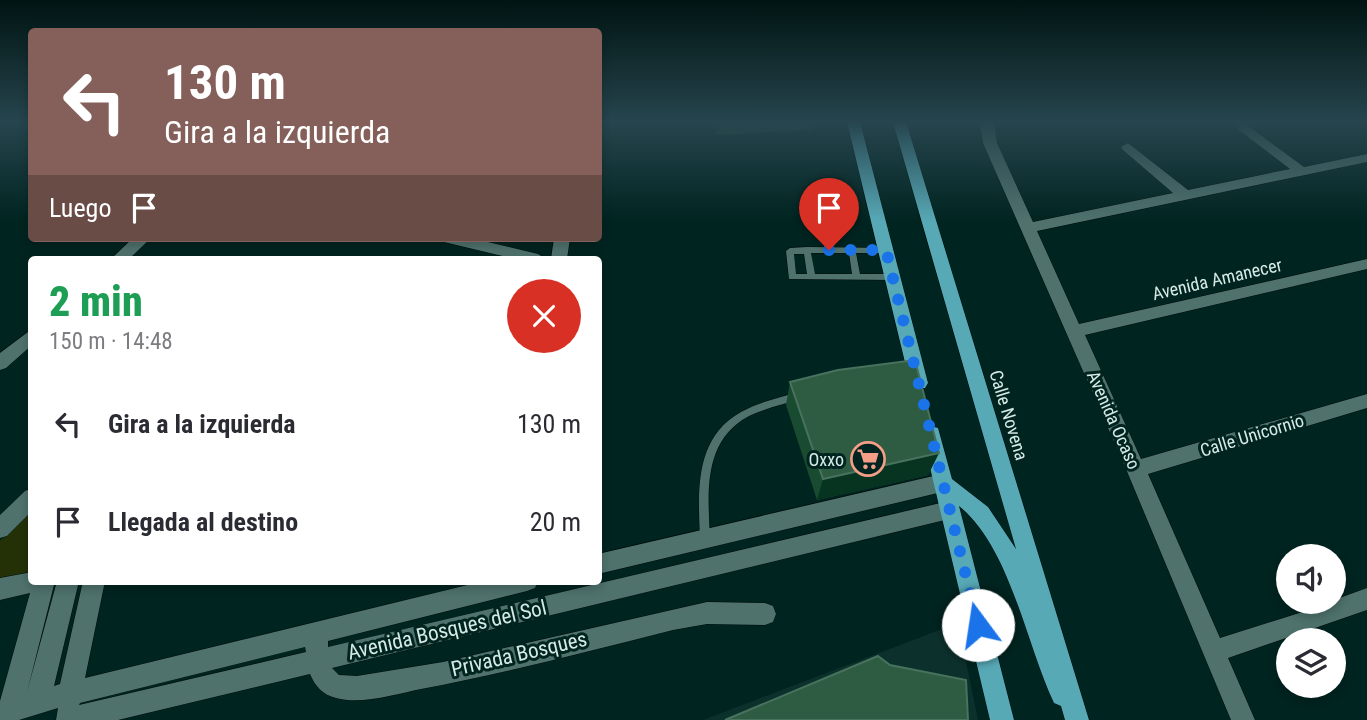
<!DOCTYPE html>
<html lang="es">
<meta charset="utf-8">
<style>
:root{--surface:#fff;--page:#f7f7f7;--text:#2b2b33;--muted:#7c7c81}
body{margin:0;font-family:"Roboto Condensed",sans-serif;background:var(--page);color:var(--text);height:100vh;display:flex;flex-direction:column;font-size:26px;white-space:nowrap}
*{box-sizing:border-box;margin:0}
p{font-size:23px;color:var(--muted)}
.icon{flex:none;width:38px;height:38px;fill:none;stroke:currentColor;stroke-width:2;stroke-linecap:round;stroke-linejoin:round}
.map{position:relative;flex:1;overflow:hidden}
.side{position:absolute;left:28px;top:256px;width:574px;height:329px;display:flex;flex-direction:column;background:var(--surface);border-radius:7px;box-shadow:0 4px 10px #0003}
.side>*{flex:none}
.guide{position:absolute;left:28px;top:28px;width:574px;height:214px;border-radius:7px;box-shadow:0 4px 10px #0003;background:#855f59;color:#fff;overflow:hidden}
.controls{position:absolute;left:1276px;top:544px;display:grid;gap:14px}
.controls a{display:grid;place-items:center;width:70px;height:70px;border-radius:50%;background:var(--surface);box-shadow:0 4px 10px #0003;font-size:35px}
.pin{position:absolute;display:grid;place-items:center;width:60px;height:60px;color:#fff;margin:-72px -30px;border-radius:50% 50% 50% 0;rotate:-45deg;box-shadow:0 0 7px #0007}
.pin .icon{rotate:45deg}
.me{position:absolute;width:77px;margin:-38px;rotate:346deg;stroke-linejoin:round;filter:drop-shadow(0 0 5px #0008)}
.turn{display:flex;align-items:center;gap:24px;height:147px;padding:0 21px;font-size:32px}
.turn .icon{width:91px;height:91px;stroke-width:2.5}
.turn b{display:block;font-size:49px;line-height:60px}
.then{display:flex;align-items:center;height:66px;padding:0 21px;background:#0003;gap:14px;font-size:26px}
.round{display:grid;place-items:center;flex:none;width:74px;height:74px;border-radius:37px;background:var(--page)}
.headline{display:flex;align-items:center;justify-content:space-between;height:119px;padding:0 21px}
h1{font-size:42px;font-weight:800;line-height:52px;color:#1e9e55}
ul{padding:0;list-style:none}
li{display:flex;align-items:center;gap:21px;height:98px;padding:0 21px}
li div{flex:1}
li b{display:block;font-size:26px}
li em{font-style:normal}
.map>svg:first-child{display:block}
</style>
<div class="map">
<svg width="1367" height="720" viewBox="0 0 1367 720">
<rect width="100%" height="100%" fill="#002420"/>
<polygon fill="#0c312c" points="958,623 978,720 703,720"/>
<polygon fill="#243006" points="31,508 31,579 0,587 0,541"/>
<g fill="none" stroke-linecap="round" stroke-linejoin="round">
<g stroke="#000c0a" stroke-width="1">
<g id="service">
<path d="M 807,247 L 889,248 L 890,250 L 889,252 L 886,253 L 856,253 L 860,274 L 893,274 L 897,277 L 893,280 L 789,279 L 786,251 L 790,248 ZM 811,253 L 849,253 L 852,274 L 815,274 ZM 794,254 L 804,254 L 807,274 L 796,274 Z"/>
<path d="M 798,392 L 801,393 L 803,396 L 801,399 C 784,404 766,408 749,416 C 702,441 708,494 710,539 L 709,542 L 705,544 L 701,542 L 700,539 C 698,492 694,438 741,412 C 759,402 779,398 798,392 Z"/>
</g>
</g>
<g stroke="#000c0a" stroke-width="1">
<g id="minor">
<polygon points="980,122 994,122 997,143 1033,222 1173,193 1123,150 1121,147 1128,143 1188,190 1290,169 1239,130 1239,124 1244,123 1304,167 1367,154 1367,162 1037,231 1079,324 1367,259 1367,269 1085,335 1141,459 1367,394 1367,408 1148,474 1220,638 1334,602 1334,600 1367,588 1367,610 1228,658 1255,720 1231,720 1126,469 983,143"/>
<polygon points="133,238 151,238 129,259 111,259"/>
<polygon points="441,238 471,238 538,254 546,259 515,259 444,242"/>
<polygon points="554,238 570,238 567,259 551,259"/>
<polygon points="32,329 32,345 6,368 0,370 0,353"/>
<polygon points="942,474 949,477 952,483 949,489 942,492 598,574 598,554"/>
<polygon points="32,488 32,511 7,536 0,538 0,515 25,491"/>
<path d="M 949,501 L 956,504 L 959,510 L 956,516 L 949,519 L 332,668 L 339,675 L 357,676 L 443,662 L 707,602 L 765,603 L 773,606 L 776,614 L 773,622 L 765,625 L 707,624 L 673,630 C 589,651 506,673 421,689 C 396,694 362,705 336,698 C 323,695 315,686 310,674 L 118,720 L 56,720 L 58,708 L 19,720 L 0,720 L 0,701 L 30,593 L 0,600 L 0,578 L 32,572 L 32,581 L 55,581 L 27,692 L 57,581 L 79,581 L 54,686 L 60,684 L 83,581 L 105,581 L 85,678 L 484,581 L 538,581 L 535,588 L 527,591 L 328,641 L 328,647 ZM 305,647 L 306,652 L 79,705 L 80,703 Z"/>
</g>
</g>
<g stroke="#000c0a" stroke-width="1">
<g id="primary">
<polygon points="847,122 860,122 928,383 925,388 913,388 910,383"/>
<path d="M 893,122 L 906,122 L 1089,720 L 1065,720 L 1061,706 L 1054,703 C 1026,644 1010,547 959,506 L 1014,720 L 990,720 L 922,434 L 924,428 L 931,426 L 938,428 L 952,479 L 988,507 L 1016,549 Z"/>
</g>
</g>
<use href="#service" fill="#4f726d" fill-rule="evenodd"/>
<use href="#minor" fill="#4f726d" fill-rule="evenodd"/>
<use href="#primary" fill="#57a9b6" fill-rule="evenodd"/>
</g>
<g fill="#194b30">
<polygon points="714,122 812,122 811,130 717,135"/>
<polygon points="790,382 939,453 928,475 817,500 786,405"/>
</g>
<polygon fill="#073421" points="939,453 928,475 817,500 823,479"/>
<g fill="#2e5c43" stroke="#48725d" stroke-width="2">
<polygon points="915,360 939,453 823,479 790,382 838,370"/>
<polygon points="878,656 890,665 966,680 968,720 725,720"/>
</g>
<linearGradient id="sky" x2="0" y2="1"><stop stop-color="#001412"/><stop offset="0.55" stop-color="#26454e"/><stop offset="1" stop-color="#26454e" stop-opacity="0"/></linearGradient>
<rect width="1367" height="222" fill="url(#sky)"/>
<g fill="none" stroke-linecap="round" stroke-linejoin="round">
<polyline stroke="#1a73e8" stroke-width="12" stroke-dasharray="0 21.6" points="829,250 886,250 978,625"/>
</g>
<defs>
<g id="supermarket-ring" transform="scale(1.75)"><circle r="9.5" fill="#002420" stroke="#f49e88" stroke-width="1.5"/><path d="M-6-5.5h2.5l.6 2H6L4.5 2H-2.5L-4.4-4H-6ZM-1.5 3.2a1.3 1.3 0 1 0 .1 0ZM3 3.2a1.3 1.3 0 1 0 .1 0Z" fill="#f49e88"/></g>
</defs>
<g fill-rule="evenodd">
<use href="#supermarket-ring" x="868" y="459"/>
</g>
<g text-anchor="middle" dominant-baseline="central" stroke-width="6" stroke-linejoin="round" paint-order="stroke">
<g font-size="18" fill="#d6eae6" stroke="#002420">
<text transform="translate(1217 279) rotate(-13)">Avenida Amanecer</text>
<text transform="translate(1009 415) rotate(73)">Calle Novena</text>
<text transform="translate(1114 420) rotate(66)">Avenida Ocaso</text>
<text transform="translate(1252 435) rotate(-17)">Calle Unicornio</text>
</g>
<g font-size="18" fill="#d6eae6" stroke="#002420" text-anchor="end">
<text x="844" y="459">Oxxo</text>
</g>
<g font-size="21" fill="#d6eae6" stroke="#002420">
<text transform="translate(447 630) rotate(-13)">Avenida Bosques del Sol</text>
<text transform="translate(519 654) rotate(-13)">Privada Bosques</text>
</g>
</g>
</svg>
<div class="controls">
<a><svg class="icon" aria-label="sound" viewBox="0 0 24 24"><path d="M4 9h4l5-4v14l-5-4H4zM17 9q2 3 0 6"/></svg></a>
<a><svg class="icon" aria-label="layers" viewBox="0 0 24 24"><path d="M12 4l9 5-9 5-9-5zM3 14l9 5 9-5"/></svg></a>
</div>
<div class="pin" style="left:829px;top:250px;background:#d93025"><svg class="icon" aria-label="arrive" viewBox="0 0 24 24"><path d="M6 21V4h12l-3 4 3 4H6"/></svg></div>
<svg class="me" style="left:978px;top:625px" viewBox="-20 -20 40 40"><circle r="19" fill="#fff"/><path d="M0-13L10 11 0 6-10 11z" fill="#1a73e8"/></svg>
<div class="guide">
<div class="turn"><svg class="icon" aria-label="left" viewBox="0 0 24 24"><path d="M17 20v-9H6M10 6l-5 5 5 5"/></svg><div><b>130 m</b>Gira a la izquierda</div></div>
<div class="then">Luego<svg class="icon" aria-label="arrive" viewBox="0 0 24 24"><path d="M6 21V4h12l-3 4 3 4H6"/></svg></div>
</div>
<section class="side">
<div class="headline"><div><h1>2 min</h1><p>150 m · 14:48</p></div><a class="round" style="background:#d93025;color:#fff"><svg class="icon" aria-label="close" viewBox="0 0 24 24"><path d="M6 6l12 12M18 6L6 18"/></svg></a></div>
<ul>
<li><svg class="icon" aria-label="left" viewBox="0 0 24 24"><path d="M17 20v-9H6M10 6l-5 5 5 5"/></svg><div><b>Gira a la izquierda</b></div><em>130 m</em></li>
<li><svg class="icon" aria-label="arrive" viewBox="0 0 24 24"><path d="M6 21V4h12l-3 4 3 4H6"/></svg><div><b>Llegada al destino</b></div><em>20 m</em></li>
</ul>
</section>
</div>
